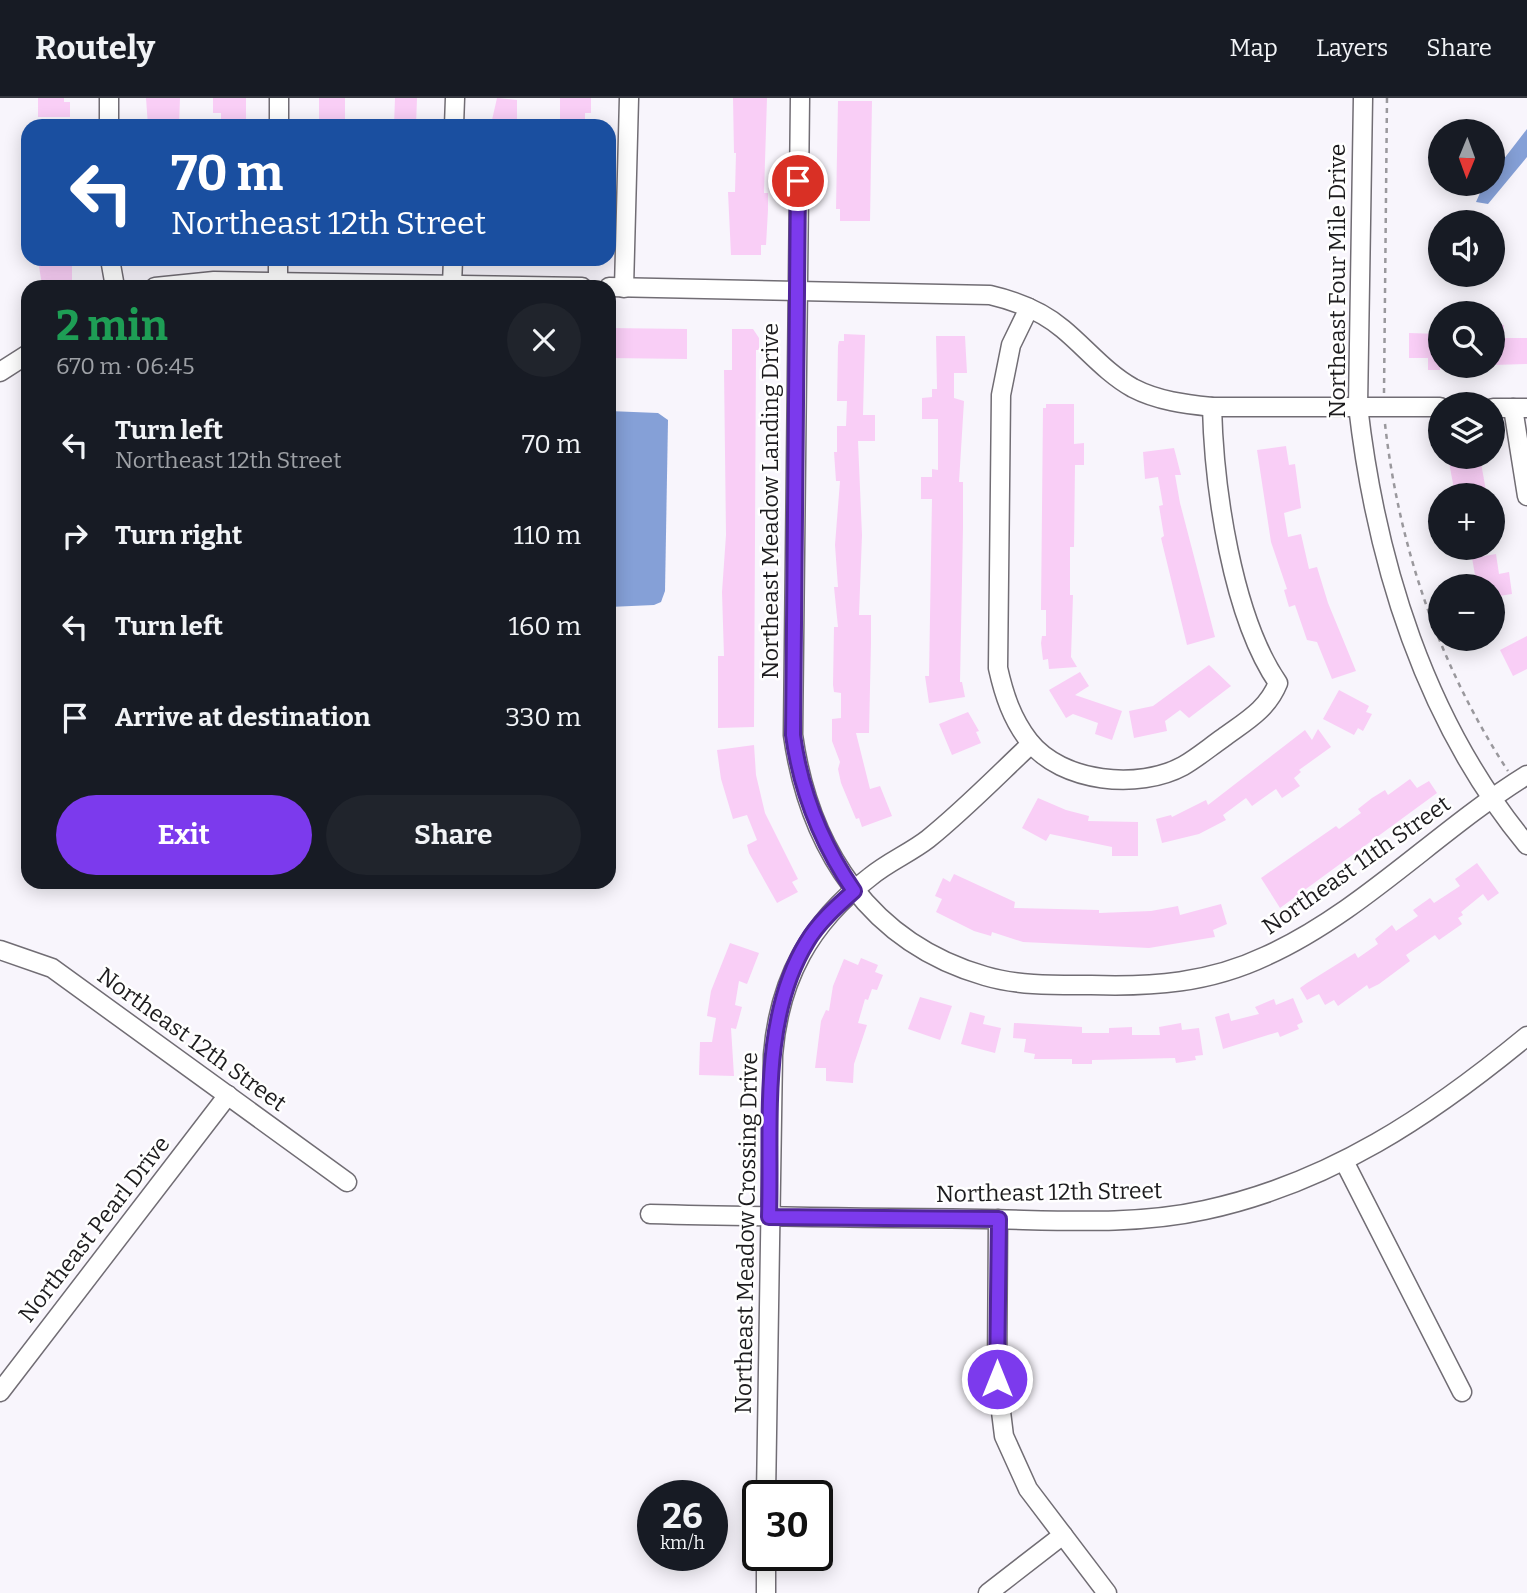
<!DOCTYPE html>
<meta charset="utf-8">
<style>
:root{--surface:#171b24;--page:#20242c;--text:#f1f3f6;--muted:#9ea1a6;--line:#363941;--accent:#7c3aed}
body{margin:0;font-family:Bitter,serif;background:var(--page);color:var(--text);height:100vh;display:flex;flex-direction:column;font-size:26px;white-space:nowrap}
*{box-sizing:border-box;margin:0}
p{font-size:23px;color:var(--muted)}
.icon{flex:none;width:38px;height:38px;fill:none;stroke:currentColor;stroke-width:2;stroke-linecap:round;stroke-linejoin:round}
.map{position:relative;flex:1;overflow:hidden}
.details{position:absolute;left:21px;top:182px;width:595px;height:609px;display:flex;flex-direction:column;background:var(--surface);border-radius:21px;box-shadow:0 4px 18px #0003}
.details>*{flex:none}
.guide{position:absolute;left:21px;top:21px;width:595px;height:147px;border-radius:21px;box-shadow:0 4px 18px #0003;background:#1a4fa0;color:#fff;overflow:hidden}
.needle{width:46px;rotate:181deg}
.controls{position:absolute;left:1428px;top:21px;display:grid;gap:14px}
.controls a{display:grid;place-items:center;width:77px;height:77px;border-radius:50%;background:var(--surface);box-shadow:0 4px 18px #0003;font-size:35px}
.speed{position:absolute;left:637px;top:1382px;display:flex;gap:14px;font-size:35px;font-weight:700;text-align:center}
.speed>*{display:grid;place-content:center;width:91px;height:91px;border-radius:50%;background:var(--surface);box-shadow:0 4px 18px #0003;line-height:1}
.speed small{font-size:18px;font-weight:400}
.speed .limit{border:4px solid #111;border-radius:10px;background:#fff;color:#111}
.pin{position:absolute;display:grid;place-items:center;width:60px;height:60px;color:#fff;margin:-30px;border:4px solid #fff;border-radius:50%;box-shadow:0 2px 7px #0007}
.me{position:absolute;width:77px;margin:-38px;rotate:0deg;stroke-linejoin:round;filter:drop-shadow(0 0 5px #0008)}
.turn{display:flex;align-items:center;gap:24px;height:147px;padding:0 35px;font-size:32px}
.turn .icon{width:91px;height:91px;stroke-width:2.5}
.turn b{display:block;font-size:49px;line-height:60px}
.round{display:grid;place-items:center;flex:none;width:74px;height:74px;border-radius:37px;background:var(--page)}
.summary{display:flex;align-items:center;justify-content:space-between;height:119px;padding:0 35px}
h1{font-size:42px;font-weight:700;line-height:52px;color:#1e9e55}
.cta{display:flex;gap:14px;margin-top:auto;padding:14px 35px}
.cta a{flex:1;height:80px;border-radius:42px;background:var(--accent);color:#fff;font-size:28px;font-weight:700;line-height:80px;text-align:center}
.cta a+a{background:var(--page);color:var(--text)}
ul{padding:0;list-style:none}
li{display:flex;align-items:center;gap:21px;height:91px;padding:0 35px}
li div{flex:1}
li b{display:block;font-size:26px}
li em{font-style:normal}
header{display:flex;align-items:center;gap:42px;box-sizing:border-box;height:98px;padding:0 35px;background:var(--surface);border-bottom:2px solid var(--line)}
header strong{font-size:33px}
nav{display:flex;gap:38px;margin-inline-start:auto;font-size:24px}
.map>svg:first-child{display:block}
</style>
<header>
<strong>Routely</strong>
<nav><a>Map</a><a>Layers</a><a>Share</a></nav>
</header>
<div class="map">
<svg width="1527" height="1495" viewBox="0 0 1527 1495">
<rect width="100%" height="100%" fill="#f8f5fc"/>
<g fill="#85a0d7">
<polygon points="1527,31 1527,59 1488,106 1476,104 1484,86 1493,86 1493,75"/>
<polygon points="609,313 658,315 668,322 665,493 661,504 654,507 609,509"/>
</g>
<g fill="#f9cef6">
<polygon points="38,0 64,0 64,4 70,4 70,19 38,19"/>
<polygon points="146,0 180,0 179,28 148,28"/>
<polygon points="213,0 246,0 246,28 221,28 221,15 213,15"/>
<rect x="319" y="0" width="26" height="28"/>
<polygon points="395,0 417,0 416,28 394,28"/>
<polygon points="497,0 517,2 517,21 492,22"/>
<polygon points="560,0 591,0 591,15 585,15 585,23 560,23"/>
<polygon points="733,0 767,0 764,95 768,95 768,112 766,147 761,147 761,157 731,157 728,94 735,94 736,55 734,55"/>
<polygon points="838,3 872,3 870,123 840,123 840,111 836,111"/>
<polygon points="72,161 72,183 42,187 38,162"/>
<polygon points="1493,226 1504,227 1504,240 1527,240 1527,266 1493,267"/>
<polygon points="609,230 687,231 687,261 609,260"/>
<polygon points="732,231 753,231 759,240 759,252 756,252 754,629 718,630 718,558 724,558 722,494 726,437 724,272 732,272"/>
<polygon points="1409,235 1440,236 1440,272 1428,272 1428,260 1409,260"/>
<polygon points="844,236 865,237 863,317 875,317 875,343 858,343 862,437 859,517 871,517 871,545 869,635 856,635 870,691 880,688 892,718 862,729 859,720 856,721 841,685 838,671 840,664 832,643 832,621 841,620 841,595 834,594 833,587 834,529 838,529 834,489 838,489 835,447 840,383 836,383 834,354 837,354 837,328 846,328 847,303 837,303 838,248 839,243 844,243"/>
<polygon points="936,238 965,238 967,275 954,275 954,300 964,303 959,384 963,384 963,430 960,584 962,584 965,599 929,605 925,578 929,578 932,401 921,401 921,379 932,379 932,371 938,372 938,321 922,321 922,300 932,299 932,291 937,291"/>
<polygon points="1046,306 1074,306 1074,346 1084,345 1084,367 1075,367 1074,449 1070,449 1070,497 1073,497 1071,559 1077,569 1049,571 1048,561 1043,562 1041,545 1042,538 1046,538 1046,512 1041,512 1043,310 1046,310"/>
<polygon points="1286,348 1289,367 1295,366 1301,410 1284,415 1288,439 1301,436 1309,471 1317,469 1328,505 1356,573 1332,581 1317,544 1307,542 1295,507 1289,509 1284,492 1287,491 1271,444 1257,352"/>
<polygon points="1174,350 1181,377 1175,377 1180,405 1215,539 1187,547 1161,440 1164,438 1159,408 1163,407 1158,379 1145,381 1143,354"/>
<polygon points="1448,359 1480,359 1486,393 1464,397 1463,389 1454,391"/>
<polygon points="1496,456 1499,476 1509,474 1512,496 1493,499 1493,488 1477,488 1472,460"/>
<polygon points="1527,538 1527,571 1513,578 1500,552"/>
<polygon points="1209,567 1231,588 1189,620 1180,612 1165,623 1167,633 1134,640 1129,613 1153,608"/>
<polygon points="1080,574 1089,588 1075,597 1122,613 1112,642 1095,636 1098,625 1073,616 1066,620 1049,592"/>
<polygon points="1339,592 1369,608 1366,614 1372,616 1363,633 1358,630 1354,637 1323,621"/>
<polygon points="968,614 979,633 976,634 981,645 952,657 939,626"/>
<polygon points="1318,631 1331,649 1299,672 1301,674 1294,680 1300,688 1282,700 1276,691 1252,708 1246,700 1223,717 1226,722 1199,736 1162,745 1156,721 1171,717 1172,719 1206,702 1208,707 1305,632 1312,642"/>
<polygon points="754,647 756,677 765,715 798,781 792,784 798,794 777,805 749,755 747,747 757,742 747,717 733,721 721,681 717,652"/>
<polygon points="1410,681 1417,690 1429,683 1437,695 1280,810 1261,780 1336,728 1339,731 1361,715 1358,711 1372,700 1385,692 1388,697"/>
<polygon points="1038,700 1066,712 1089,718 1088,723 1138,724 1138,758 1112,758 1112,749 1050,736 1046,743 1022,730"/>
<polygon points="1477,765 1499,795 1488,803 1483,796 1461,814 1463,817 1458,820 1462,826 1439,842 1435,837 1406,857 1410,863 1379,886 1369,891 1367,887 1338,908 1334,902 1325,907 1319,896 1307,902 1300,890 1307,885 1355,855 1358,860 1378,846 1375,841 1392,827 1396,833 1418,818 1413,812 1430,800 1434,805 1460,788 1455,781"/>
<polygon points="954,776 1015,804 1014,810 1099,812 1099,815 1151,813 1178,808 1180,817 1221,806 1227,826 1213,832 1215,839 1149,850 1023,844 992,834 991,838 974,833 936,814 942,801 935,798 943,780 950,784"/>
<polygon points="730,845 759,855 747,886 739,883 735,907 742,909 736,931 731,930 734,978 699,977 700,944 712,944 716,920 707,918 711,893"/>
<polygon points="861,860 878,867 875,874 883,877 877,892 872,891 868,902 865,901 858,925 867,927 854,966 853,985 826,983 826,970 815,970 821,923 826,912 829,913 833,888 844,861 858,867"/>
<polygon points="920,899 952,908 940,942 908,931"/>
<polygon points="1293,900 1303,924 1297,927 1299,931 1280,939 1278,934 1223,951 1215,919 1229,915 1231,923 1259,916 1255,909 1274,901 1276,907"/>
<polygon points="970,914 985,918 983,926 1001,930 995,955 961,946"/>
<polygon points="1014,925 1082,929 1082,935 1109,935 1109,930 1132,929 1132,937 1160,937 1159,929 1181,925 1182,932 1199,930 1203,957 1195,958 1196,962 1176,965 1175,960 1092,962 1092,966 1072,966 1072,961 1034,961 1035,956 1024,954 1026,941 1013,940"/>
</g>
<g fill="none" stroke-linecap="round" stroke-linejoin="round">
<g stroke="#716d74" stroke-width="21">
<g id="minor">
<path d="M 800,0 L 793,637 C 809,751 870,845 985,878 C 1019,888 1056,887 1091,887 C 1153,889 1209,885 1266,858 C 1361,815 1438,732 1527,677"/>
<path d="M 1363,0 L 1358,308 C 1376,465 1425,624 1527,747"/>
<polyline points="109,28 109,0"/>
<polyline points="279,28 279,0"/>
<polyline points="454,28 455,0"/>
<polyline points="110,161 115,189"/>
<polyline points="278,184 278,161"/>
<polyline points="452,187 453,161"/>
<polyline points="155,189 214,183 582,189"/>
<path d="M 609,189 L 990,197 C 1016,203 1043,214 1063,231 C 1087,251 1106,275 1133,290 C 1158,303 1185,306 1212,309 L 1440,309"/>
<polyline points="624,190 629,0"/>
<path d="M 1029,210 L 1011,247 L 1001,297 L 998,570 C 1004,597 1012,621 1029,643 C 1062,685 1139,692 1183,668 C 1197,660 1210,649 1223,640 C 1246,623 1267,612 1278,585 C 1232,518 1214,390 1212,309"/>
<polyline points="0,274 28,256"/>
<polyline points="1493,310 1527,310"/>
<polyline points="1513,310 1527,398"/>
<polyline points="0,852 52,870 347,1084"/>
<polyline points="1344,1063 1462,1294"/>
<path d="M 650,1116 C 761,1119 872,1120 983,1121 C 1056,1122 1133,1128 1205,1112 C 1330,1085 1430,1018 1527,938"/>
<polyline points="998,1121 997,1281 1004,1338 1028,1391 1107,1495"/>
<polyline points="0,1294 228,997"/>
<path d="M 766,1398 L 773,957 C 779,881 810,825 870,779 C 888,764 910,755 928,741 C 964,712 997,678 1031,646"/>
<polyline points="766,1458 766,1495"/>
<polyline points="988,1495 1063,1437"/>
</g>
</g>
<g stroke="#9a989d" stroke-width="2.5" stroke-dasharray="5 5" stroke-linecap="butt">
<polyline points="1384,295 1387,0"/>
<path d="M 1385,326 C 1399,450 1440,569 1508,673"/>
</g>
<use href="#minor" stroke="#fff" stroke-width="18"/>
</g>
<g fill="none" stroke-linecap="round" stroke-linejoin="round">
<g stroke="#51269a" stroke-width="18">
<path id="route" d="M 798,83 L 793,637 C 801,695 821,745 854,793 C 837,808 818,825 807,844 C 759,922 772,1031 769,1119 L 999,1121 L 997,1281"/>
</g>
<use href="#route" stroke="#7c3aed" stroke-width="12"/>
</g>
<g text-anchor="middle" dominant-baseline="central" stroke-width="5" stroke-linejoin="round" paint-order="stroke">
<g font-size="23" fill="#1d1c1e" stroke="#fff">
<text transform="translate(1337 183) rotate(-90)">Northeast Four Mile Drive</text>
<text transform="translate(770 403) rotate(-90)">Northeast Meadow Landing Drive</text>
<text transform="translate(1356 767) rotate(-35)">Northeast 11th Street</text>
<text transform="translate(192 941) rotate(36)">Northeast 12th Street</text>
<text transform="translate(1049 1094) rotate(-1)">Northeast 12th Street</text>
<text transform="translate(94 1131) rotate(-52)">Northeast Pearl Drive</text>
<text transform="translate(746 1135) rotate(-89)">Northeast Meadow Crossing Drive</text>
</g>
</g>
</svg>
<div class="controls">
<a><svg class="needle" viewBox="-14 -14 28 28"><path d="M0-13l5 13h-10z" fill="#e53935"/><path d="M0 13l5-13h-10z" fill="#9ea1a6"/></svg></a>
<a><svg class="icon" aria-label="sound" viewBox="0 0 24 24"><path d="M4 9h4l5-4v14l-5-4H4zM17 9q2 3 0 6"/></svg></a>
<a><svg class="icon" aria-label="search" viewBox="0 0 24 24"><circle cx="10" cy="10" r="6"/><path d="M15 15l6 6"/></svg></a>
<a><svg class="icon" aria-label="layers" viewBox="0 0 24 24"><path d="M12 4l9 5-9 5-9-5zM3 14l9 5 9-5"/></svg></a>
<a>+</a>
<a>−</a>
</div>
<div class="speed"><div>26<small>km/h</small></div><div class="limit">30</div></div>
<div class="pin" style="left:798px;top:83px;background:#d93025"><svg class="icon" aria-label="arrive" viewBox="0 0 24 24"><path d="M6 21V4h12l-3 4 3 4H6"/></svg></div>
<svg class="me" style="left:997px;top:1281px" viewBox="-20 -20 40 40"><circle r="17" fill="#7c3aed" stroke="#fff" stroke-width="3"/><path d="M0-11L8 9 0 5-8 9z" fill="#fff"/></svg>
<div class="guide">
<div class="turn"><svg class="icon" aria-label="left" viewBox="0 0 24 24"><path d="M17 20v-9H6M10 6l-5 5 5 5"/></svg><div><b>70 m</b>Northeast 12th Street</div></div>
</div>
<section class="details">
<div class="summary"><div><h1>2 min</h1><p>670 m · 06:45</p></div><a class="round"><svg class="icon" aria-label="close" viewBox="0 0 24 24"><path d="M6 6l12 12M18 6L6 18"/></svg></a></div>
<ul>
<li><svg class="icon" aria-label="left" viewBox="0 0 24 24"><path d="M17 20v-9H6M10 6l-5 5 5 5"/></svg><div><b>Turn left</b><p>Northeast 12th Street</p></div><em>70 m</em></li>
<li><svg class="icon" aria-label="right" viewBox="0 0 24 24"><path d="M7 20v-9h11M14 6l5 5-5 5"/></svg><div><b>Turn right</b></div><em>110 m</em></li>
<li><svg class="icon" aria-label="left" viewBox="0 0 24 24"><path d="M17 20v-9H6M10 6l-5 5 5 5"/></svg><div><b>Turn left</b></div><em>160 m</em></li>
<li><svg class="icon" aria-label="arrive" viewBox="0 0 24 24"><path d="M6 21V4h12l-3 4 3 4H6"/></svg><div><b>Arrive at destination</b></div><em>330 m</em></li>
</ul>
<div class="cta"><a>Exit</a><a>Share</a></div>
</section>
</div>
